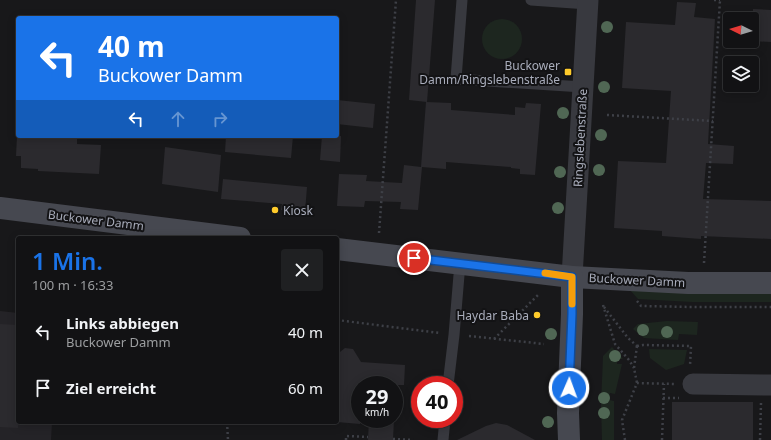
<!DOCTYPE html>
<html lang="de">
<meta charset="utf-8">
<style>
:root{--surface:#121214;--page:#1f2022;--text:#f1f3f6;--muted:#9c9ea0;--line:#313234;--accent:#1a73e8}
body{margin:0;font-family:"Noto Sans",sans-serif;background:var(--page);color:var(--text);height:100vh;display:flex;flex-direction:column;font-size:15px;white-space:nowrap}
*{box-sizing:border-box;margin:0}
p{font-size:13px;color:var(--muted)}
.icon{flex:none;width:22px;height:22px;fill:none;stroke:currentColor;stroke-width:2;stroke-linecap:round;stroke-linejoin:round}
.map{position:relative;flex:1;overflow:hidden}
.sheet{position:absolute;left:16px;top:236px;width:323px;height:188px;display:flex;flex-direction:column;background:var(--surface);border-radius:4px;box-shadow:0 2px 10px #0003,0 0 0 1px var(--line)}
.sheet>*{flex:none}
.hud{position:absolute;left:16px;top:16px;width:323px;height:122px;border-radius:4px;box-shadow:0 2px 10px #0003,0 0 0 1px var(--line);background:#1a73e8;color:#fff;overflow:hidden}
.needle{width:26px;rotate:275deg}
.buttons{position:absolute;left:723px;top:12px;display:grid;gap:8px}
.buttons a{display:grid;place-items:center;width:36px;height:36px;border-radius:4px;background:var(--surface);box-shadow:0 2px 10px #0003,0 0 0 1px var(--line);font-size:20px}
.speed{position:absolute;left:351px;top:376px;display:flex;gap:8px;font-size:20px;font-weight:700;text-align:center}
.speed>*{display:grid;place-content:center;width:52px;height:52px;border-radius:50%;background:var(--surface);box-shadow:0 2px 10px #0003,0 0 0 1px var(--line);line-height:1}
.speed small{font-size:10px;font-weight:400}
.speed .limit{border:6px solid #d22;background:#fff;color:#111}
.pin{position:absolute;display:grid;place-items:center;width:34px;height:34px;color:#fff;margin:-17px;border:2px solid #fff;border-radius:50%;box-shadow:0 1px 4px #0007}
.me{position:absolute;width:44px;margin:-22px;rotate:2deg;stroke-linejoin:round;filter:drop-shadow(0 0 3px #0008)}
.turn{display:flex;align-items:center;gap:14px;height:84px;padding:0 16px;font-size:18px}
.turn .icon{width:52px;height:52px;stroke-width:2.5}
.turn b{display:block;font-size:28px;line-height:34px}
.lanes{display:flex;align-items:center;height:38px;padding:0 16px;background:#0003;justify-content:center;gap:20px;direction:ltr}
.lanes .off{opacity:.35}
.round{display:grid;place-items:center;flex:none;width:42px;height:42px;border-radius:4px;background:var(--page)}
.overview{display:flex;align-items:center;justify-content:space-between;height:68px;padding:0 16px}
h1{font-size:24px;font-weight:600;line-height:30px;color:var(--accent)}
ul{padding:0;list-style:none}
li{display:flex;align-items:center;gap:12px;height:56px;padding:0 16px}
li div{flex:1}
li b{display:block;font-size:15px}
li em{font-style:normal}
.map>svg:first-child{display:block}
</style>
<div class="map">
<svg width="771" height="440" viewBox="0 0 771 440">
<rect width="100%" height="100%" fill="#18181a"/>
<polygon fill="#242327" points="0,311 18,313 18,422 52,422 51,440 0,440"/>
<g fill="#1d261f">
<circle cx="502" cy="39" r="20"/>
<polygon points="629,289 771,291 771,302 692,302 638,299"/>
<polygon points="667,321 698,322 697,335 679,334 678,340 644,338 633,329 638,324"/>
<polygon points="612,347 623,359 617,359 617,364 622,364 615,394 610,393 609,400 614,401 614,440 602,440 601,405 603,356"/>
<polygon points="649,349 687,350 684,364 666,370 650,358"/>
</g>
<g fill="#2b2a2e">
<polygon points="416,0 435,0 427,102 409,100"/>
<polygon points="677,2 696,3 694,17 715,19 708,144 734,146 733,164 706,163 703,199 771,201 771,239 701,236 701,239 662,236 662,231 614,228 618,161 666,163 671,91 622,88 626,22 675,25"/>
<polygon points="753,9 771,10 771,42 752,41"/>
<polygon points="337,100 375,104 373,128 337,124"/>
<polygon points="426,102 451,103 451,110 515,115 515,107 525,108 526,103 541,104 535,175 520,174 520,169 511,168 511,167 446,162 446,169 422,167 418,210 400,209 401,202 365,201 364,207 337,206 339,174 367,175 366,181 402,183 404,165 421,167"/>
<polygon points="17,136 77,136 77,144 101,145 99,174 38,171 38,169 21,168 21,156 16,156"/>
<polygon points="226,136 293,136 291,158 225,152"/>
<polygon points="322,136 341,136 340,162 320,160"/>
<polygon points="165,147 221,155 218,192 162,184"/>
<polygon points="223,179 307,187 305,212 281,210 282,204 221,199"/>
<polygon points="0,324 18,325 18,428 0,427"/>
<polygon points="345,348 353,349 361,362 405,365 404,385 360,385 360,424 337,422 337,365 339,365 340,352"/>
<rect x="672" y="402" width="81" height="38"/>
<polygon points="369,419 394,419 393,440 368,440"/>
<polygon points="496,423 507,425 535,440 457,440 486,426"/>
</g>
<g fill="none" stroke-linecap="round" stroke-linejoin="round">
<g stroke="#3e4047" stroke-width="2.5" stroke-dasharray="2 3" stroke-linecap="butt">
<polyline points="714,0 720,0"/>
<polyline points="607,115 713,121"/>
<polyline points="379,233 396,0"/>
<polyline points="704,263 720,0"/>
<polyline points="637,301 641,306 691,307 771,307"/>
<polyline points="603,305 615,344 629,360 634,368"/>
<polyline points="604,307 628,338 637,346"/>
<polyline points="337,320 440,333"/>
<polyline points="469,336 544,344"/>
<polyline points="494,339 539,294"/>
<polyline points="637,346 643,345 691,346 690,366"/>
<polyline points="637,346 634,368 637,383"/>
<polyline points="663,398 679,398"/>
<polyline points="227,422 228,440"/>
<polyline points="393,439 413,440"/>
<polyline points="346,440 346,436 368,437"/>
<polyline points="625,440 622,420 637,383 675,384"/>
<polyline points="662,440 664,384"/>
<polyline points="760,440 761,403"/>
</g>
<g stroke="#38393f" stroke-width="11">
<polyline points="462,0 456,79 583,87"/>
<polyline points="531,0 588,4"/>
<polyline points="448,385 454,335 460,263"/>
<polyline points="443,440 445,419"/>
</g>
<g stroke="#38393f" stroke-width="21">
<polyline points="572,277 588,0"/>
<polyline points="693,384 771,385"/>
</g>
<g stroke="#464850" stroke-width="22">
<polyline points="0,208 240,238"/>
<polyline points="337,249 572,277 688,283 771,283"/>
<polyline points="569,440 568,413 572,314 572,277"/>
</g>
</g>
<g fill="#506754">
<circle cx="607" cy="27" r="6"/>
<circle cx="604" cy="87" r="6"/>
<circle cx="563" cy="113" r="6"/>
<circle cx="601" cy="135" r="6"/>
<circle cx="599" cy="170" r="6"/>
<circle cx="560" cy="172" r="6"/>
<circle cx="558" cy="208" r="6"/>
<circle cx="643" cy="330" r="6"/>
<circle cx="667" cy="332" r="6"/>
<circle cx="551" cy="334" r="6"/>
<circle cx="615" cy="356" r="6"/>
<circle cx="604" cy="398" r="6"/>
<circle cx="604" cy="413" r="6"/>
<circle cx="548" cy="422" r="6"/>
</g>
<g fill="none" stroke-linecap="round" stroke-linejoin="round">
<g stroke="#114b97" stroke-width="10">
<polyline id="route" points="414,258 572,277 572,314 569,388"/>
</g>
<use href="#route" stroke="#1a73e8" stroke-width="7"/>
<polyline stroke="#f59e0b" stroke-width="7" points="545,273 572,277 572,304"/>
</g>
<g fill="#ffcb2b" stroke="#131315" stroke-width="1.5">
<rect x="564" y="68" width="8" height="8" rx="2"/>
<circle cx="275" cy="210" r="4"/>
<circle cx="537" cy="315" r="4"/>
</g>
<g text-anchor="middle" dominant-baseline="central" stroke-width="4" stroke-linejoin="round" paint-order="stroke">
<g font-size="12" fill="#a9adbb" stroke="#131315" text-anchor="end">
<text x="560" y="65">Buckower<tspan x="560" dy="14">Damm/Ringslebenstraße</tspan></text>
<text x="283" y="210" text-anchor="start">Kiosk</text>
<text x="529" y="315">Haydar Baba</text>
</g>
<g font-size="12" fill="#a9adbb" stroke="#131315">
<text transform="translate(580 138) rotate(-87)">Ringslebenstraße</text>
<text transform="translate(96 220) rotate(7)">Buckower Damm</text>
<text transform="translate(637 280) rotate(3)">Buckower Damm</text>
</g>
</g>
</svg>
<div class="buttons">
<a><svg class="needle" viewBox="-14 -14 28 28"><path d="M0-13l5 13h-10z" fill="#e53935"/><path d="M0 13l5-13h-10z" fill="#9c9ea0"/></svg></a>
<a><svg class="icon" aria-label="layers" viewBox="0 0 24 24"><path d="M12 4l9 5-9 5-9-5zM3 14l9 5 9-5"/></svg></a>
</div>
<div class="speed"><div>29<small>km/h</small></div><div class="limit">40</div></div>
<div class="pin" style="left:414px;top:258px;background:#d93025"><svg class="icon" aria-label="arrive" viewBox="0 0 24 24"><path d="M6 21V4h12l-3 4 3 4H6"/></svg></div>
<svg class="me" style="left:569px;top:388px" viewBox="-20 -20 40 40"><circle r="17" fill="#1a73e8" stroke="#fff" stroke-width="3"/><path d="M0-11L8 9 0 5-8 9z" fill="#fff"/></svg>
<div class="hud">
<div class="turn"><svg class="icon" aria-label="left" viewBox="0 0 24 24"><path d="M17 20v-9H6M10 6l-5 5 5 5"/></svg><div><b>40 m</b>Buckower Damm</div></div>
<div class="lanes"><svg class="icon" aria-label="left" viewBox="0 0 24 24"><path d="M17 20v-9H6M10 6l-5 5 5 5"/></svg><svg class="icon off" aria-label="ahead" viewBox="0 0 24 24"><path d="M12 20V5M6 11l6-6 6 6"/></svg><svg class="icon off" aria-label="right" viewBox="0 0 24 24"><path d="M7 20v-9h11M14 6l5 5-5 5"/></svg></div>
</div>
<section class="sheet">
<div class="overview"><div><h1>1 Min.</h1><p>100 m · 16:33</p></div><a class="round"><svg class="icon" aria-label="close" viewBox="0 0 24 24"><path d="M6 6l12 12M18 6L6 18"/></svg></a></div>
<ul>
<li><svg class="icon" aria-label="left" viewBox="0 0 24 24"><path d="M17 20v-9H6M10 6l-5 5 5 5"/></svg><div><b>Links abbiegen</b><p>Buckower Damm</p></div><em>40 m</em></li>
<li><svg class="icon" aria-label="arrive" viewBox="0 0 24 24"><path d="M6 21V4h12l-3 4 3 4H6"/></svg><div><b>Ziel erreicht</b></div><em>60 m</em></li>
</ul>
</section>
</div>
